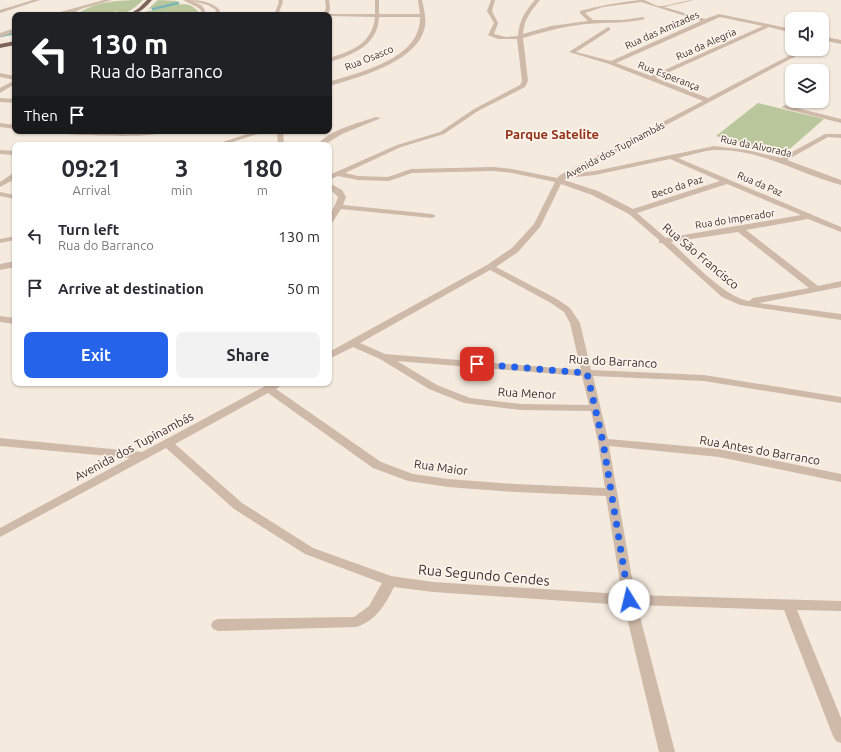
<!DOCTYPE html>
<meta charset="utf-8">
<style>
:root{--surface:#fff;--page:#f2f2f3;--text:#2b2b33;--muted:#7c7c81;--accent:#2563eb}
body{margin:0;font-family:Ubuntu,sans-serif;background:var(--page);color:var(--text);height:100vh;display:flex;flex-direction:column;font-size:15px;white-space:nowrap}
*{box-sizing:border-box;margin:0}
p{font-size:13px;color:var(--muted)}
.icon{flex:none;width:22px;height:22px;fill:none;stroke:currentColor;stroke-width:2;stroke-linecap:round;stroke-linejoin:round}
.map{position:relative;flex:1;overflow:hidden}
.sheet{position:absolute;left:12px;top:142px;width:320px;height:244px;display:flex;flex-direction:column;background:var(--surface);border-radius:8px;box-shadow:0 1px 3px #0004}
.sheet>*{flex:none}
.guide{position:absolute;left:12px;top:12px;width:320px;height:122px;border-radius:8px;box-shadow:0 1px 3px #0004;background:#202124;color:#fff;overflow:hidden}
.buttons{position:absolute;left:785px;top:12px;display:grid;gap:8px}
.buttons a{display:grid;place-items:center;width:44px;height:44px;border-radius:8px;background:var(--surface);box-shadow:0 1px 3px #0004;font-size:20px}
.pin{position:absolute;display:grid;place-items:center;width:34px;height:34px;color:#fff;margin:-17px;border-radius:8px;box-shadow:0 2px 6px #0006}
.me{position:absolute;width:44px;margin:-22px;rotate:351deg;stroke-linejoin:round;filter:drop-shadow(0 0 3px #0008)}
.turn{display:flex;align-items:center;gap:14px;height:84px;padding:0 12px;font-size:18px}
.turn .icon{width:52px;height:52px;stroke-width:2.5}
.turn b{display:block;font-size:28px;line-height:34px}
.then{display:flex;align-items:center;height:38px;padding:0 12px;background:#0003;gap:8px;font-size:15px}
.eta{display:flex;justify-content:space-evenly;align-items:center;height:68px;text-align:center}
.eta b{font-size:24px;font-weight:700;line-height:28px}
.button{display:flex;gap:8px;margin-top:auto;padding:8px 12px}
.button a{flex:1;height:46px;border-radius:8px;background:var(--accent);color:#fff;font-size:16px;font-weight:700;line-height:46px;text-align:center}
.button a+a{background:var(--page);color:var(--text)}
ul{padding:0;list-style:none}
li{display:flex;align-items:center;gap:12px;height:52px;padding:0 12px}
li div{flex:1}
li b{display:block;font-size:15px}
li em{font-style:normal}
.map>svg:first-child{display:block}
</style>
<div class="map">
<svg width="841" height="752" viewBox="0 0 841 752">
<rect width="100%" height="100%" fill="#f5eade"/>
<g fill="#bac79c">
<path d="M 143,0 C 132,11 125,15 109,15 L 119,13 L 117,11 L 98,15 L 76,15 C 94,1 121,0 143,0 Z"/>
<path d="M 158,0 L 178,1 L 174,3 C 185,7 186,0 198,11 L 196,15 L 137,15 L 144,12 L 157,9 L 156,8 L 148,9 Z"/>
<polygon points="758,103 824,119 784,154 716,136"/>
</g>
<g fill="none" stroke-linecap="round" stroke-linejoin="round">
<g stroke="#7ab6b6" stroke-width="2.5">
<polyline points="153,9 178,3"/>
<polyline points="104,15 115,13"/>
<polyline points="0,36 15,33"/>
</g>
<g fill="#cfb9a8" fill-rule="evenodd">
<polygon points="33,0 40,0 0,13 0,10"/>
<polygon points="104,0 112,0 81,9 70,15 64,15 68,12 57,15 49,15"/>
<path d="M 183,0 C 196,0 210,0 220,10 L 219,15 L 215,15 L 216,10 L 208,5 L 192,1 L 201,5 L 205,10 L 205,15 L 201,15 L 201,10 L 197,7 Z"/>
<polygon points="278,0 282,0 283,2 278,15 274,15 279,2"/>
<path d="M 325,0 L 329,0 L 330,7 L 329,14 L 375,14 L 375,0 L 379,0 L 379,14 L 420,14 L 418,0 L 422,0 C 424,10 428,23 423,33 C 412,63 357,78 329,86 L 329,82 C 360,72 421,59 420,17 L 379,17 C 378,45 353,55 329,62 L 329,58 C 352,51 372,44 375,17 L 329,16 L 329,15 L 324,15 L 326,7 Z"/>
<path d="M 491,0 L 495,0 L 492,11 L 498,23 L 494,34 L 506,37 L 518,36 C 519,21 525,11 535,0 L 540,0 C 531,11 524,19 523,34 L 551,26 L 588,21 L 580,13 L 580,11 C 594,7 630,0 644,0 C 648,1 653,5 658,6 C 667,7 683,0 694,0 L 664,7 L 705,19 L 719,14 L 792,29 L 792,33 L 769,27 L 656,78 L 708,98 L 802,49 L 809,49 L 576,173 L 595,171 L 714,146 L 747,150 L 781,158 L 825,134 L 841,134 L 841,138 L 828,137 L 787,160 L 841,180 L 841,185 C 799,174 759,148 714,150 C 703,151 690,155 678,158 L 841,227 L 841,232 L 808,219 L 746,230 L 818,286 L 841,281 L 841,287 L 759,303 L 841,314 L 841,320 L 740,305 L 722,297 L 662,243 L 659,243 L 659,240 L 629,214 L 592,195 L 561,184 L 540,227 L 518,252 L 496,267 L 557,299 L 570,308 L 580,323 L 591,370 L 704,375 L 841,397 L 841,403 L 704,381 L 593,376 L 608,439 L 719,449 L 841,474 L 841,482 L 719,457 L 609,446 L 635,595 L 841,601 L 841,611 L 797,610 L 841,718 L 841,743 L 836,741 L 833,736 L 784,610 L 637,605 L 675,752 L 659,752 L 624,605 L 433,592 L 394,587 C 385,605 376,621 356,627 L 218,631 L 213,629 L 211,625 L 213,621 L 218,619 L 354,617 L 369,606 L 382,583 L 305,554 L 234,509 L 166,448 L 0,537 L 0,528 L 130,458 L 0,446 L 0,438 L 142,452 L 271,383 L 284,383 L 276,389 L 381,462 L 413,474 L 448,479 L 515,484 L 605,488 L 598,442 L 591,411 L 521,410 L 464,403 L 429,389 L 380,359 L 353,347 L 329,359 L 329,352 L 487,265 L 512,248 L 534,224 L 555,182 L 512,173 L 493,171 L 412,173 L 389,181 L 358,180 L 338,176 L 329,180 L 329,175 L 397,145 L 440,132 L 474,109 L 520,85 L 522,81 L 517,39 L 498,39 L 488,35 L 494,23 L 487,11 ZM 641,2 L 701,21 L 611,61 L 576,52 L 610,30 L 610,28 L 608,27 L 569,52 L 609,64 L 703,101 L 560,175 L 557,178 L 512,169 L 493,167 L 411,169 L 388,177 L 358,176 L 345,173 L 401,147 L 444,134 L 478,111 L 525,87 L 528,81 L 523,38 C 544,32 564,26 586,24 C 606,22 625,24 645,19 L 643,17 L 623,20 L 593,20 L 585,13 L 603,7 ZM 720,17 L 763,26 L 651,76 L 616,63 ZM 670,159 L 720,181 L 633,209 L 598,191 L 564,180 L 567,178 L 595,175 ZM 727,184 L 801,215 L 666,238 L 637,213 ZM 738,232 L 809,288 L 753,298 L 749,301 C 725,298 689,258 671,242 ZM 490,270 L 551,303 L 564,312 L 570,323 L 581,370 L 385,354 L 360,343 ZM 397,361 L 582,376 L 589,405 L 521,404 L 470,398 L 437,385 ZM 268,393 L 373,468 L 408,481 L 448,487 L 515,492 L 606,496 L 622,594 L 433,582 L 391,576 L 313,548 L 242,503 L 175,444 Z"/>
<polygon points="15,28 15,32 0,37 0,33"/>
<polygon points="822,36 841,40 841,44 822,40"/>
<polygon points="0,73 15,76 15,80 0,77"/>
<polygon points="15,80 15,84 0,93 0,88"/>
<polygon points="0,98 15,99 15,103 0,102"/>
<polygon points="785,105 841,119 841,123 783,108 782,107"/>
<path d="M 376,117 L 381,118 L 342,134 L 324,145 L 317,145 C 331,129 356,124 376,117 Z"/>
<polygon points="0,123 15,125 15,129 0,127"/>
<path d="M 48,131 L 166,131 C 153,140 71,134 51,133 Z"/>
<polygon points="257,131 267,131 223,145 213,145"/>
<polygon points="277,131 283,131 284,145 278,145"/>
<polygon points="0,150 15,151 15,155 0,154"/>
<polygon points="12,174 15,174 15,179 0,187 0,182"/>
<path d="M 329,183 L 342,190 L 346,197 L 343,205 L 432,214 L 436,216 L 432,218 L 341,209 L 332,223 L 329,223 C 329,213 335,207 338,197 L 329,188 Z"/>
<polygon points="0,192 15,195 15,199 0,196"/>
<polygon points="15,236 15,240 0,243 0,239"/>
<polygon points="15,261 15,267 0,270 0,264"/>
<polygon points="0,316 15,318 15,324 0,322"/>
</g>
<g fill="#7f6459" fill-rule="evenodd">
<path d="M 147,0 L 152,0 C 145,8 138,15 128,15 L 139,8 Z"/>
<polygon points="15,41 15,45 0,48 0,44"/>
</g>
</g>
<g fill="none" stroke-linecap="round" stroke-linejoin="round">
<polyline stroke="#2563eb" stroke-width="7" stroke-dasharray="0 12.6" points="477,364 587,373 603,442 629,600"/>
</g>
<g text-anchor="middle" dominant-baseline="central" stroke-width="3.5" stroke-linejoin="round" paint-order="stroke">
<g font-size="10" fill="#3c2e29" stroke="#fcf4ec">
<text transform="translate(662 30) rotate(-24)">Rua das Amizades</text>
<text transform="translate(706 44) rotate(-24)">Rua da Alegria</text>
<text transform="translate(369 58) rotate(-22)">Rua Osasco</text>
<text transform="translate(669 76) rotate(21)">Rua Esperança</text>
<text transform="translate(756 146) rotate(12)">Rua da Alvorada</text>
<text transform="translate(615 150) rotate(-28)">Avenida dos Tupinambás</text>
<text transform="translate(760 184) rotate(23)">Rua da Paz</text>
<text transform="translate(677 187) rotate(-18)">Beco da Paz</text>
<text transform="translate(735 219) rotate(-9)">Rua do Imperador</text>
</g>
<g font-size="12" fill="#3c2e29" stroke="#fcf4ec">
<text transform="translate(701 256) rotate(40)">Rua São Francisco</text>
<text transform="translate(613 361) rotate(3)">Rua do Barranco</text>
<text transform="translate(527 393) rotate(3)">Rua Menor</text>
<text transform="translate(134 446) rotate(-28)">Avenida dos Tupinambás</text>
<text transform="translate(760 450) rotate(10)">Rua Antes do Barranco</text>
<text transform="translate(441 467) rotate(8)">Rua Maior</text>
</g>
<g font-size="13" font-weight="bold" fill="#943219" stroke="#fcf4ec">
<text x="552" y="134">Parque Satelite</text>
</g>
<g font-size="14" fill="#3c2e29" stroke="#fcf4ec">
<text transform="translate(484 575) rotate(5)">Rua Segundo Cendes</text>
</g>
</g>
</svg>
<div class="buttons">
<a><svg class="icon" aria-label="sound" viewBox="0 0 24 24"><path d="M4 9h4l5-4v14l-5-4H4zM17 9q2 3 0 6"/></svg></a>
<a><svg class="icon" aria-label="layers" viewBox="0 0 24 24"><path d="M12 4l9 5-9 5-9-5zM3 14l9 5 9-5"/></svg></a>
</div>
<div class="pin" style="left:477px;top:364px;background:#d93025"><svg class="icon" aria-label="arrive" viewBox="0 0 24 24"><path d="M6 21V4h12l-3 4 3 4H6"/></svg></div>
<svg class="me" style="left:629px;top:600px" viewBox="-20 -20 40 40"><circle r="19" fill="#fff"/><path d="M0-13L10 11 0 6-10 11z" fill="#2563eb"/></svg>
<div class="guide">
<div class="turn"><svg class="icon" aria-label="left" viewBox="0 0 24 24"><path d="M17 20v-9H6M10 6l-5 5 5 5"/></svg><div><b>130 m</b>Rua do Barranco</div></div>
<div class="then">Then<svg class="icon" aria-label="arrive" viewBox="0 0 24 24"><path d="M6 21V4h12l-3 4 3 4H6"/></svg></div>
</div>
<section class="sheet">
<div class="eta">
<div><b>09:21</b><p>Arrival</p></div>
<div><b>3</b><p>min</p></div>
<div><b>180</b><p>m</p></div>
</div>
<ul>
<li><svg class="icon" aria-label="left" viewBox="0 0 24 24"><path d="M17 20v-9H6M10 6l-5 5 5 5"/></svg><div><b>Turn left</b><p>Rua do Barranco</p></div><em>130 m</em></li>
<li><svg class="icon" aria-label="arrive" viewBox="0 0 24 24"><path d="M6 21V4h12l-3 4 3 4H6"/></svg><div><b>Arrive at destination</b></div><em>50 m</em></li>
</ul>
<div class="button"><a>Exit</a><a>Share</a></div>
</section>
</div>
